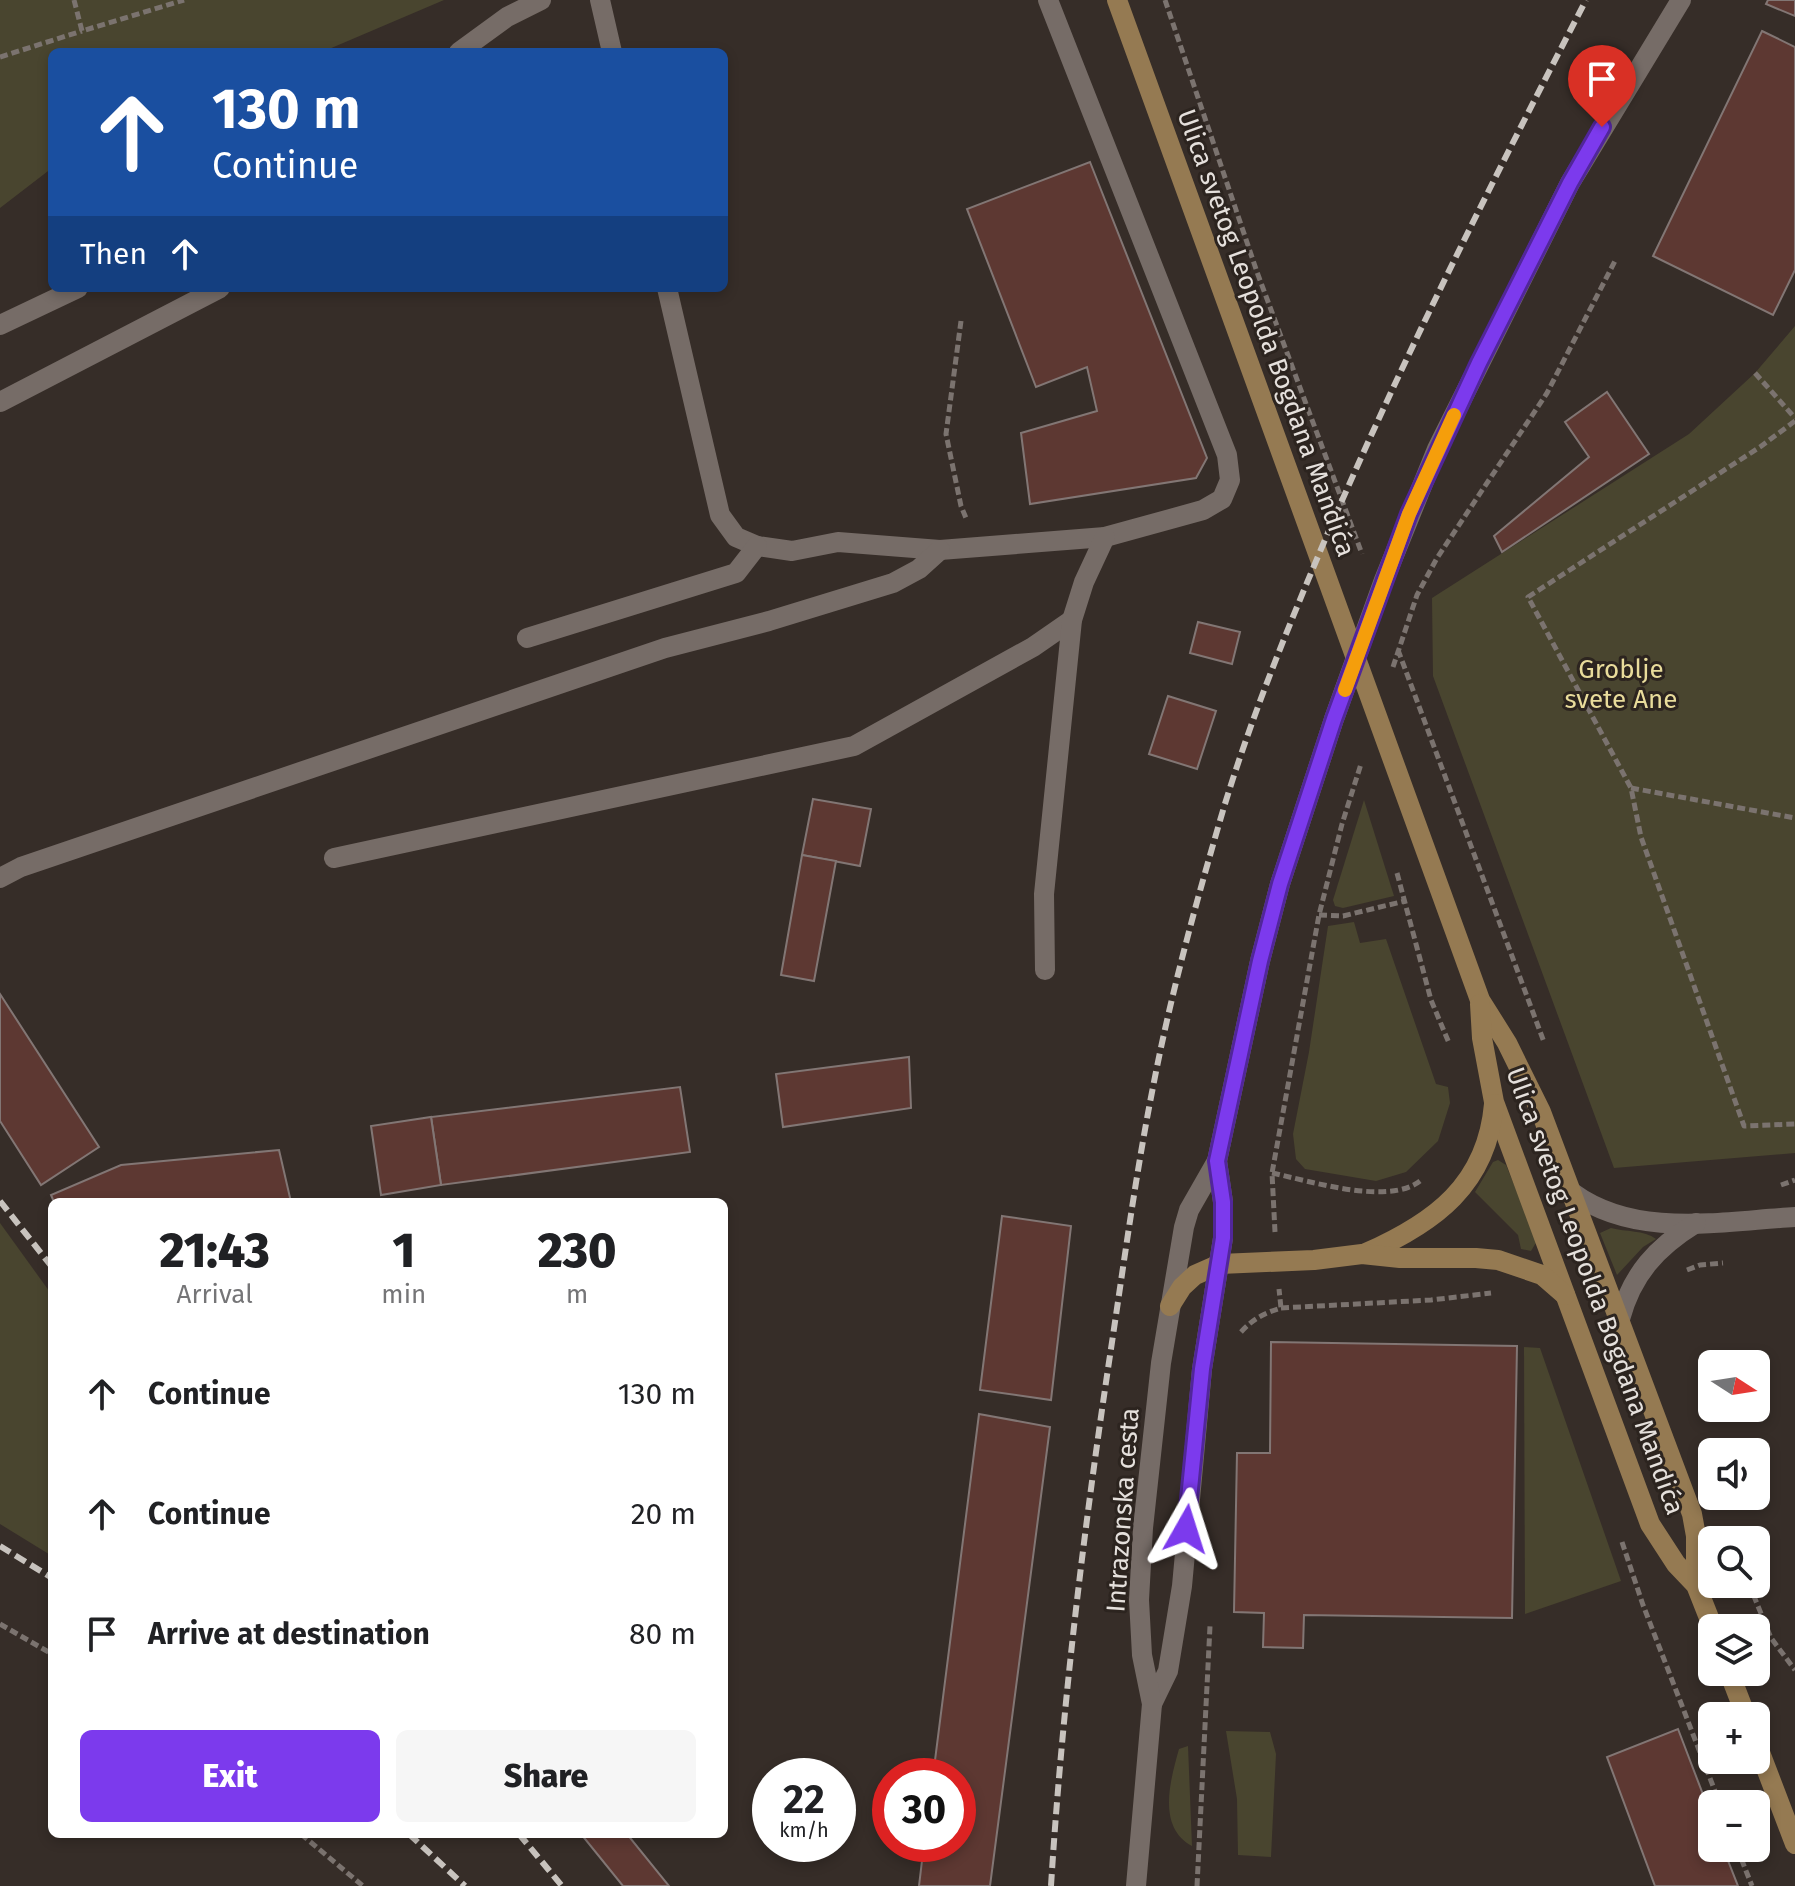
<!DOCTYPE html>
<meta charset="utf-8">
<style>
:root{--surface:#fff;--page:#f6f6f6;--text:#202124;--muted:#757577;--accent:#7c3aed}
body{margin:0;font-family:"Fira Sans",sans-serif;background:var(--page);color:var(--text);height:100vh;display:flex;flex-direction:column;font-size:30px;white-space:nowrap}
*{box-sizing:border-box;margin:0}
p{font-size:26px;color:var(--muted)}
.icon{flex:none;width:44px;height:44px;fill:none;stroke:currentColor;stroke-width:2;stroke-linecap:round;stroke-linejoin:round}
.map{position:relative;flex:1;overflow:hidden}
.details{position:absolute;left:48px;top:1198px;width:680px;height:640px;display:flex;flex-direction:column;background:var(--surface);border-radius:12px;box-shadow:0 4px 12px #0003}
.details>*{flex:none}
.top-card{position:absolute;left:48px;top:48px;width:680px;height:244px;border-radius:12px;box-shadow:0 4px 12px #0003;background:#1a4fa0;color:#fff;overflow:hidden}
.needle{width:52px;rotate:102deg}
.controls{position:absolute;left:1698px;top:1350px;display:grid;gap:16px}
.controls a{display:grid;place-items:center;width:72px;height:72px;border-radius:12px;background:var(--surface);box-shadow:0 4px 12px #0003;font-size:40px}
.speed{position:absolute;left:752px;top:1758px;display:flex;gap:16px;font-size:40px;font-weight:700;text-align:center}
.speed>*{display:grid;place-content:center;width:104px;height:104px;border-radius:50%;background:var(--surface);box-shadow:0 4px 12px #0003;line-height:1}
.speed small{font-size:20px;font-weight:400}
.speed .limit{border:12px solid #d22;background:#fff;color:#111}
.pin{position:absolute;display:grid;place-items:center;width:68px;height:68px;color:#fff;margin:-82px -34px;border-radius:50% 50% 50% 0;rotate:-45deg;box-shadow:0 0 8px #0007}
.pin .icon{rotate:45deg}
.me{position:absolute;width:88px;margin:-44px;rotate:6deg;stroke-linejoin:round;filter:drop-shadow(0 0 6px #0008)}
.turn{display:flex;align-items:center;gap:28px;height:168px;padding:0 32px;font-size:36px}
.turn .icon{width:104px;height:104px;stroke-width:2.5}
.turn b{display:block;font-size:56px;line-height:68px}
.then{display:flex;align-items:center;height:76px;padding:0 32px;background:#0003;gap:16px;font-size:30px}
.eta{display:flex;justify-content:space-evenly;align-items:center;height:136px;text-align:center}
.eta b{font-size:48px;font-weight:800;line-height:56px}
.action{display:flex;gap:16px;margin-top:auto;padding:16px 32px}
.action a{flex:1;height:92px;border-radius:12px;background:var(--accent);color:#fff;font-size:32px;font-weight:800;line-height:92px;text-align:center}
.action a+a{background:var(--page);color:var(--text)}
ul{padding:0;list-style:none}
li{display:flex;align-items:center;gap:24px;height:120px;padding:0 32px}
li div{flex:1}
li b{display:block;font-size:30px}
li em{font-style:normal}
.map>svg:first-child{display:block}
</style>
<div class="map">
<svg width="1795" height="1886" viewBox="0 0 1795 1886">
<rect width="100%" height="100%" fill="#362d28"/>
<g fill="#49452f">
<polygon points="0,0 444,0 322,52 52,52 52,168 0,208"/>
<polygon points="1795,326 1795,1153 1614,1168 1433,676 1432,598 1689,434 1755,373"/>
<polygon points="1364,800 1394,896 1343,908 1335,906 1333,900"/>
<polygon points="1354,922 1360,943 1386,939 1436,1084 1448,1087 1450,1103 1438,1141 1406,1172 1376,1181 1305,1169 1296,1159 1293,1134 1309,1052 1328,926"/>
<polygon points="1498,1160 1506,1165 1537,1241 1531,1251 1521,1249 1518,1235 1475,1192 1493,1162"/>
<polygon points="0,1223 52,1295 52,1556 0,1524"/>
<path d="M 1611,1228 C 1626,1232 1644,1230 1656,1239 L 1643,1247 L 1617,1275 L 1600,1233 Z"/>
<polygon points="1524,1347 1540,1348 1621,1581 1525,1614"/>
<polygon points="1226,1731 1270,1732 1276,1754 1271,1857 1238,1855 1237,1799"/>
<path d="M 1188,1746 L 1192,1846 C 1157,1827 1170,1781 1179,1749 Z"/>
</g>
<g fill="#5d3832" stroke="#827674" stroke-width="2">
<polygon points="1768,0 1795,0 1795,16 1766,4"/>
<polygon points="1762,31 1795,47 1795,270 1773,315 1653,256"/>
<polygon points="1090,162 1207,458 1196,478 1030,504 1021,433 1097,411 1087,367 1036,387 967,209"/>
<polygon points="1607,392 1649,454 1502,552 1494,536 1589,457 1565,422"/>
<polygon points="1198,622 1240,632 1232,664 1190,653"/>
<polygon points="1168,696 1216,711 1197,769 1149,754"/>
<polygon points="813,799 871,809 860,866 802,855"/>
<polygon points="802,855 836,861 814,981 781,975"/>
<polygon points="0,994 99,1147 41,1185 0,1121"/>
<polygon points="909,1057 911,1108 783,1127 776,1074"/>
<polygon points="680,1087 690,1152 441,1185 431,1117"/>
<polygon points="431,1117 441,1185 381,1195 371,1126"/>
<polygon points="279,1150 291,1202 54,1202 51,1195 121,1165"/>
<polygon points="1002,1216 1071,1226 1051,1400 980,1390"/>
<polygon points="1271,1342 1517,1346 1512,1618 1304,1615 1303,1648 1263,1647 1264,1613 1234,1612 1237,1453 1270,1453"/>
<polygon points="979,1414 1050,1427 990,1886 919,1886 924,1844 958,1844 958,1776 933,1776"/>
<polygon points="1678,1729 1712,1818 1712,1848 1723,1848 1738,1886 1655,1886 1607,1757"/>
<polygon points="581,1834 627,1834 669,1886 623,1886"/>
</g>
<g fill="none" stroke-linecap="round" stroke-linejoin="round">
<g stroke="#7b736f" stroke-width="5" stroke-dasharray="8 4" stroke-linecap="butt">
<polyline points="74,0 82,31 184,0"/>
<polyline points="1165,0 1257,272 1362,554"/>
<polyline points="0,57 82,31"/>
<polyline points="961,321 946,434 961,506 966,518"/>
<polyline points="1755,373 1795,418"/>
<polyline points="1795,421 1760,447 1528,597 1631,788 1641,837 1744,1126 1795,1124"/>
<polyline points="1398,650 1544,1042"/>
<polyline points="1393,667 1417,595 1437,558 1547,393 1616,259"/>
<polyline points="1631,788 1795,818"/>
<polyline points="1397,873 1431,1000 1449,1043"/>
<polyline points="1319,915 1343,916 1405,901"/>
<path d="M 1272,1173 C 1310,1181 1388,1206 1420,1181"/>
<polyline points="1781,1185 1795,1180"/>
<polyline points="1275,1232 1272,1173 1319,915 1342,824 1361,764"/>
<polyline points="1687,1270 1700,1265 1723,1263"/>
<polyline points="1281,1308 1431,1300 1491,1293"/>
<path d="M 1241,1332 C 1253,1319 1264,1313 1281,1308 L 1279,1289"/>
<polyline points="1622,1542 1643,1605 1720,1804"/>
<polyline points="1749,1584 1771,1638 1795,1670"/>
<polyline points="0,1624 52,1654"/>
<polyline points="301,1834 363,1886"/>
<polyline points="1737,1848 1752,1886"/>
<polyline points="1197,1886 1210,1626"/>
</g>
<g stroke="#766c67" stroke-width="20">
<polyline points="600,0 612,52"/>
<polyline points="459,52 507,17 541,0"/>
<polyline points="667,288 720,515 736,537 757,546 792,551 838,542 940,550 1105,537 1203,510 1222,499 1230,480 1227,455 1048,0"/>
<polyline points="0,325 78,288"/>
<polyline points="0,402 220,288"/>
<polyline points="527,638 736,573 757,546"/>
<polyline points="334,858 854,746 1033,647 1072,620"/>
<polyline points="0,878 21,867 665,648 769,621 893,583 919,569 940,550"/>
<polyline points="1045,970 1044,894 1072,620 1084,582 1105,537"/>
</g>
<g stroke="#766c67" stroke-width="20">
<path d="M 1573,1193 C 1636,1239 1723,1221 1795,1217"/>
<path d="M 1620,1319 C 1632,1274 1657,1247 1696,1223"/>
<polyline points="1152,1704 1168,1671 1182,1586 1202,1369 1223,1238 1223,1202 1217,1161 1260,961 1280,884 1334,719 1384,580 1437,449 1570,183 1681,0"/>
<polyline points="1136,1886 1152,1704 1142,1655 1139,1600 1143,1528 1161,1363 1184,1227 1189,1210 1217,1161"/>
</g>
<g stroke="#957a52" stroke-width="20">
<polyline points="1117,0 1480,1000 1507,1043 1541,1112 1692,1514 1696,1536 1696,1585"/>
<polyline points="1480,1004 1482,1038 1494,1102 1650,1524 1676,1564 1696,1585 1713,1628"/>
<path d="M 1366,1253 C 1434,1223 1487,1185 1494,1104"/>
<polyline points="1170,1306 1182,1287 1195,1275 1220,1264 1314,1260 1362,1254 1400,1258 1476,1258 1498,1260 1542,1275 1565,1295"/>
<polyline points="1729,1672 1746,1716"/>
<polyline points="1756,1742 1795,1844"/>
</g>
<g stroke="#c8c3be" stroke-width="6" stroke-dasharray="12 6" stroke-linecap="butt">
<polyline points="0,1201 52,1267"/>
<polyline points="0,1546 52,1578"/>
<polyline points="409,1834 465,1886"/>
<polyline points="519,1834 562,1886"/>
<path d="M 1051,1886 C 1062,1710 1083,1536 1109,1362 C 1123,1270 1135,1178 1153,1087 C 1171,993 1197,899 1224,807 C 1253,712 1291,620 1330,528 C 1408,348 1496,174 1586,0"/>
</g>
</g>
<g fill="none" stroke-linecap="round" stroke-linejoin="round">
<g stroke="#51269a" stroke-width="20">
<polyline id="route" points="1186,1529 1202,1369 1223,1238 1223,1202 1217,1161 1260,961 1280,884 1334,719 1409,514 1479,363 1570,183 1602,127"/>
</g>
<use href="#route" stroke="#7c3aed" stroke-width="14"/>
<polyline stroke="#f59e0b" stroke-width="14" points="1345,690 1409,514 1454,415"/>
</g>
<g text-anchor="middle" dominant-baseline="central" stroke-width="6" stroke-linejoin="round" paint-order="stroke">
<g font-size="26" fill="#e5e0dc" stroke="#2c241f">
<text transform="translate(1266 333) rotate(70)">Ulica svetog Leopolda Bogdana Mandića</text>
<text transform="translate(1595 1291) rotate(70)">Ulica svetog Leopolda Bogdana Mandića</text>
<text transform="translate(1123 1510) rotate(-86)">Intrazonska cesta</text>
</g>
<g font-size="26" fill="#e9dc9b" stroke="#2c241f">
<text x="1621" y="669">Groblje<tspan x="1621" dy="30">svete Ane</tspan></text>
</g>
</g>
</svg>
<div class="controls">
<a><svg class="needle" viewBox="-14 -14 28 28"><path d="M0-13l5 13h-10z" fill="#e53935"/><path d="M0 13l5-13h-10z" fill="#757577"/></svg></a>
<a><svg class="icon" aria-label="sound" viewBox="0 0 24 24"><path d="M4 9h4l5-4v14l-5-4H4zM17 9q2 3 0 6"/></svg></a>
<a><svg class="icon" aria-label="search" viewBox="0 0 24 24"><circle cx="10" cy="10" r="6"/><path d="M15 15l6 6"/></svg></a>
<a><svg class="icon" aria-label="layers" viewBox="0 0 24 24"><path d="M12 4l9 5-9 5-9-5zM3 14l9 5 9-5"/></svg></a>
<a>+</a>
<a>−</a>
</div>
<div class="speed"><div>22<small>km/h</small></div><div class="limit">30</div></div>
<div class="pin" style="left:1602px;top:127px;background:#d93025"><svg class="icon" aria-label="arrive" viewBox="0 0 24 24"><path d="M6 21V4h12l-3 4 3 4H6"/></svg></div>
<svg class="me" style="left:1186px;top:1529px" viewBox="-20 -20 40 40"><path d="M0-17L14 15 0 8-14 15z" fill="#7c3aed" stroke="#fff" stroke-width="4"/></svg>
<div class="top-card">
<div class="turn"><svg class="icon" aria-label="ahead" viewBox="0 0 24 24"><path d="M12 20V5M6 11l6-6 6 6"/></svg><div><b>130 m</b>Continue</div></div>
<div class="then">Then<svg class="icon" aria-label="ahead" viewBox="0 0 24 24"><path d="M12 20V5M6 11l6-6 6 6"/></svg></div>
</div>
<section class="details">
<div class="eta">
<div><b>21:43</b><p>Arrival</p></div>
<div><b>1</b><p>min</p></div>
<div><b>230</b><p>m</p></div>
</div>
<ul>
<li><svg class="icon" aria-label="ahead" viewBox="0 0 24 24"><path d="M12 20V5M6 11l6-6 6 6"/></svg><div><b>Continue</b></div><em>130 m</em></li>
<li><svg class="icon" aria-label="ahead" viewBox="0 0 24 24"><path d="M12 20V5M6 11l6-6 6 6"/></svg><div><b>Continue</b></div><em>20 m</em></li>
<li><svg class="icon" aria-label="arrive" viewBox="0 0 24 24"><path d="M6 21V4h12l-3 4 3 4H6"/></svg><div><b>Arrive at destination</b></div><em>80 m</em></li>
</ul>
<div class="action"><a>Exit</a><a>Share</a></div>
</section>
</div>
